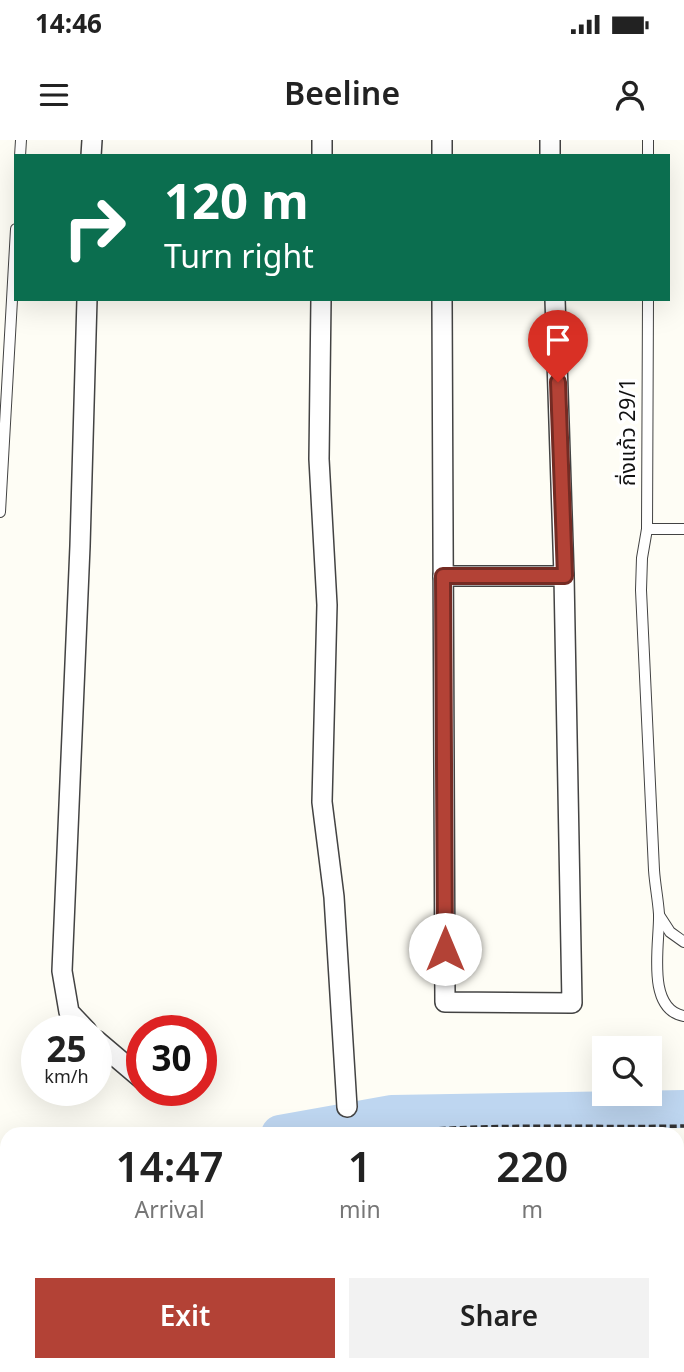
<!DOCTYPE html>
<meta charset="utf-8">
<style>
:root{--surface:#fff;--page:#f2f2f2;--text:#222;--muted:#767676;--accent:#b34236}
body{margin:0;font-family:Georgia,"Noto Sans Thai",serif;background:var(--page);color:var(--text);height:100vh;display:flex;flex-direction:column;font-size:26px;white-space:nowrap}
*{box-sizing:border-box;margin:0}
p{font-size:23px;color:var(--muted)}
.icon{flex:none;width:38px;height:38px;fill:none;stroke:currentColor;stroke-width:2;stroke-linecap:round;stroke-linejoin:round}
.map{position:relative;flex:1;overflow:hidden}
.details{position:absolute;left:0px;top:987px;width:684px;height:245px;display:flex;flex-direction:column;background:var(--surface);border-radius:21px 21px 0 0;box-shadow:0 7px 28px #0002}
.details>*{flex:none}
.guide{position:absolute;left:14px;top:14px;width:656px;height:147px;border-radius:0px;box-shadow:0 7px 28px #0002;background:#0b6e4f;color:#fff;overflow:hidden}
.tools{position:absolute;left:592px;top:896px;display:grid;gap:14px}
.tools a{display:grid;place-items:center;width:70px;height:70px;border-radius:0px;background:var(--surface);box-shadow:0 7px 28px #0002;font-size:35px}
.speed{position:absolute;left:21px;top:875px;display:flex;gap:14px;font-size:35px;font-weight:700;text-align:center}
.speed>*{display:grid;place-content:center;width:91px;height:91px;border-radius:50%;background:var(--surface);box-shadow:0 7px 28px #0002;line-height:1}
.speed small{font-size:18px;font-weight:400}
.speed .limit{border:10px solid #d22;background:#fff;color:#111}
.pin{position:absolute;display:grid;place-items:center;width:60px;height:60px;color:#fff;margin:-72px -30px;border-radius:50% 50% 50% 0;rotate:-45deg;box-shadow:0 0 7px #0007}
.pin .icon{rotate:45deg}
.me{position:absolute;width:77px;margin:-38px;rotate:0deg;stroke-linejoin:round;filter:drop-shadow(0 0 5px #0008)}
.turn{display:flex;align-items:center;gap:24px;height:147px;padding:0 35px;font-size:32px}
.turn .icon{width:91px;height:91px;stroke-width:2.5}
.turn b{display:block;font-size:49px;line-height:60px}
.eta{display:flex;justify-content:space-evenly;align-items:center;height:119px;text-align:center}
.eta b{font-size:42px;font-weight:600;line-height:49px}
.action{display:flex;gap:14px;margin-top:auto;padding:14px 35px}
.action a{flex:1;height:80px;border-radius:0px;background:var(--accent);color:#fff;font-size:28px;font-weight:600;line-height:80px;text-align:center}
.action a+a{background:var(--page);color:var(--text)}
.status{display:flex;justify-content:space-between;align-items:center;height:49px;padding:0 35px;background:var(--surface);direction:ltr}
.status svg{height:19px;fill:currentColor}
header{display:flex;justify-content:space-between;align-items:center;height:91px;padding:0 35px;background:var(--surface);font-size:32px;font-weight:600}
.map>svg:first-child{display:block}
</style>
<div class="status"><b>14:46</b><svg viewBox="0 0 49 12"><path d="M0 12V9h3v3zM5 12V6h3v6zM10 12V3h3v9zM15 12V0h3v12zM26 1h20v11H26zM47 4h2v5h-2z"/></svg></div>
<header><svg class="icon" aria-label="menu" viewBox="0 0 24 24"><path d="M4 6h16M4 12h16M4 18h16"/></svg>Beeline<svg class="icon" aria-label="person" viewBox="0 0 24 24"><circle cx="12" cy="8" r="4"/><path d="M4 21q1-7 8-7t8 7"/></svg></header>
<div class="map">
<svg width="684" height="1232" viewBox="0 0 684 1232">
<rect width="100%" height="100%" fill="#fefdf5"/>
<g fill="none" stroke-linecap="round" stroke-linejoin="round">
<g stroke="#bed6f0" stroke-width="38">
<polyline points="280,994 392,974 684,969"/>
<polyline points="0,1033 7,1033"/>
</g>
<g stroke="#434343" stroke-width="12">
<g id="service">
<polyline points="20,16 21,0"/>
<polyline points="648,16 648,0"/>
<polyline points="648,159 647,389 684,389"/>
<polyline points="0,372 16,89"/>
<path d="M 647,389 L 642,418 L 641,450 L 654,730 C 655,745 658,759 659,774 C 660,802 645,869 684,876"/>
<polyline points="659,775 670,792 684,802"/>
</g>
</g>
<g stroke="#434343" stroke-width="22">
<g id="minor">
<polyline points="442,0 442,16"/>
<polyline points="550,0 550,16"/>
<polyline points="91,16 92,0"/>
<polyline points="322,16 322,0"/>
<polyline points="321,159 319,319 327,465 322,662 334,757 347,967"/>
<polyline points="442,159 445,862 572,863 564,436 555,159"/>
<polyline points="443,436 564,436"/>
<polyline points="87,891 69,872 62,831 80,406 87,159"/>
<polyline points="96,900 142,939"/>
<polyline points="0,1064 7,1064"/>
<polyline points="26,1225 27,1232"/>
<polyline points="140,1225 140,1232"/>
<polyline points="264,1225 264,1232"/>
<polyline points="500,1225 507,1232"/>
<polyline points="671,1225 672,1232"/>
<polyline points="435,1232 460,1230"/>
<polyline points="529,1232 623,1225"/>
</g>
</g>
<path stroke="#323232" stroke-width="3.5" stroke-dasharray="7 3.5" stroke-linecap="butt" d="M 376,994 C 478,982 581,988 684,986"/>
<use href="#service" stroke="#fff" stroke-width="10"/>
<use href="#minor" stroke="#fff" stroke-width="19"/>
</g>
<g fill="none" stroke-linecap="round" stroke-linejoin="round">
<g stroke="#742b23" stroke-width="18">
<polyline id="route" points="445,809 443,436 565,436 558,242"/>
</g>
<use href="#route" stroke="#b34236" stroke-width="12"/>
</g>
<g text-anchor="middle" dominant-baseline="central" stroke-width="7" stroke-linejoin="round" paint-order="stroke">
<g font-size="21" fill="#101010" stroke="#fff">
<text transform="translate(628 292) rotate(-90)">กิ่งแก้ว 29/1</text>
</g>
</g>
</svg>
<div class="tools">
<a><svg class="icon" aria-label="search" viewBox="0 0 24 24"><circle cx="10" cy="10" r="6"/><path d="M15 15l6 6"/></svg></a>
</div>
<div class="speed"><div>25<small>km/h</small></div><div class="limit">30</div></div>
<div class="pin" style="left:558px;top:242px;background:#d93025"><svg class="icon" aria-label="arrive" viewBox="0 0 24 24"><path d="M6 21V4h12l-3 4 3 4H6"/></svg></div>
<svg class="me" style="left:445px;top:809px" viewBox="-20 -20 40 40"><circle r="19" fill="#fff"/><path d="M0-13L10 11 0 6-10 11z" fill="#b34236"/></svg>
<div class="guide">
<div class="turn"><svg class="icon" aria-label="right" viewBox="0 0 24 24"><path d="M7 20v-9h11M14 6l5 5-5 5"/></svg><div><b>120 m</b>Turn right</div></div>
</div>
<section class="details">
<div class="eta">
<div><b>14:47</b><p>Arrival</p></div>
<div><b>1</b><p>min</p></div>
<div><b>220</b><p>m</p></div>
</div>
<div class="action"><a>Exit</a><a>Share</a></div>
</section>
</div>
